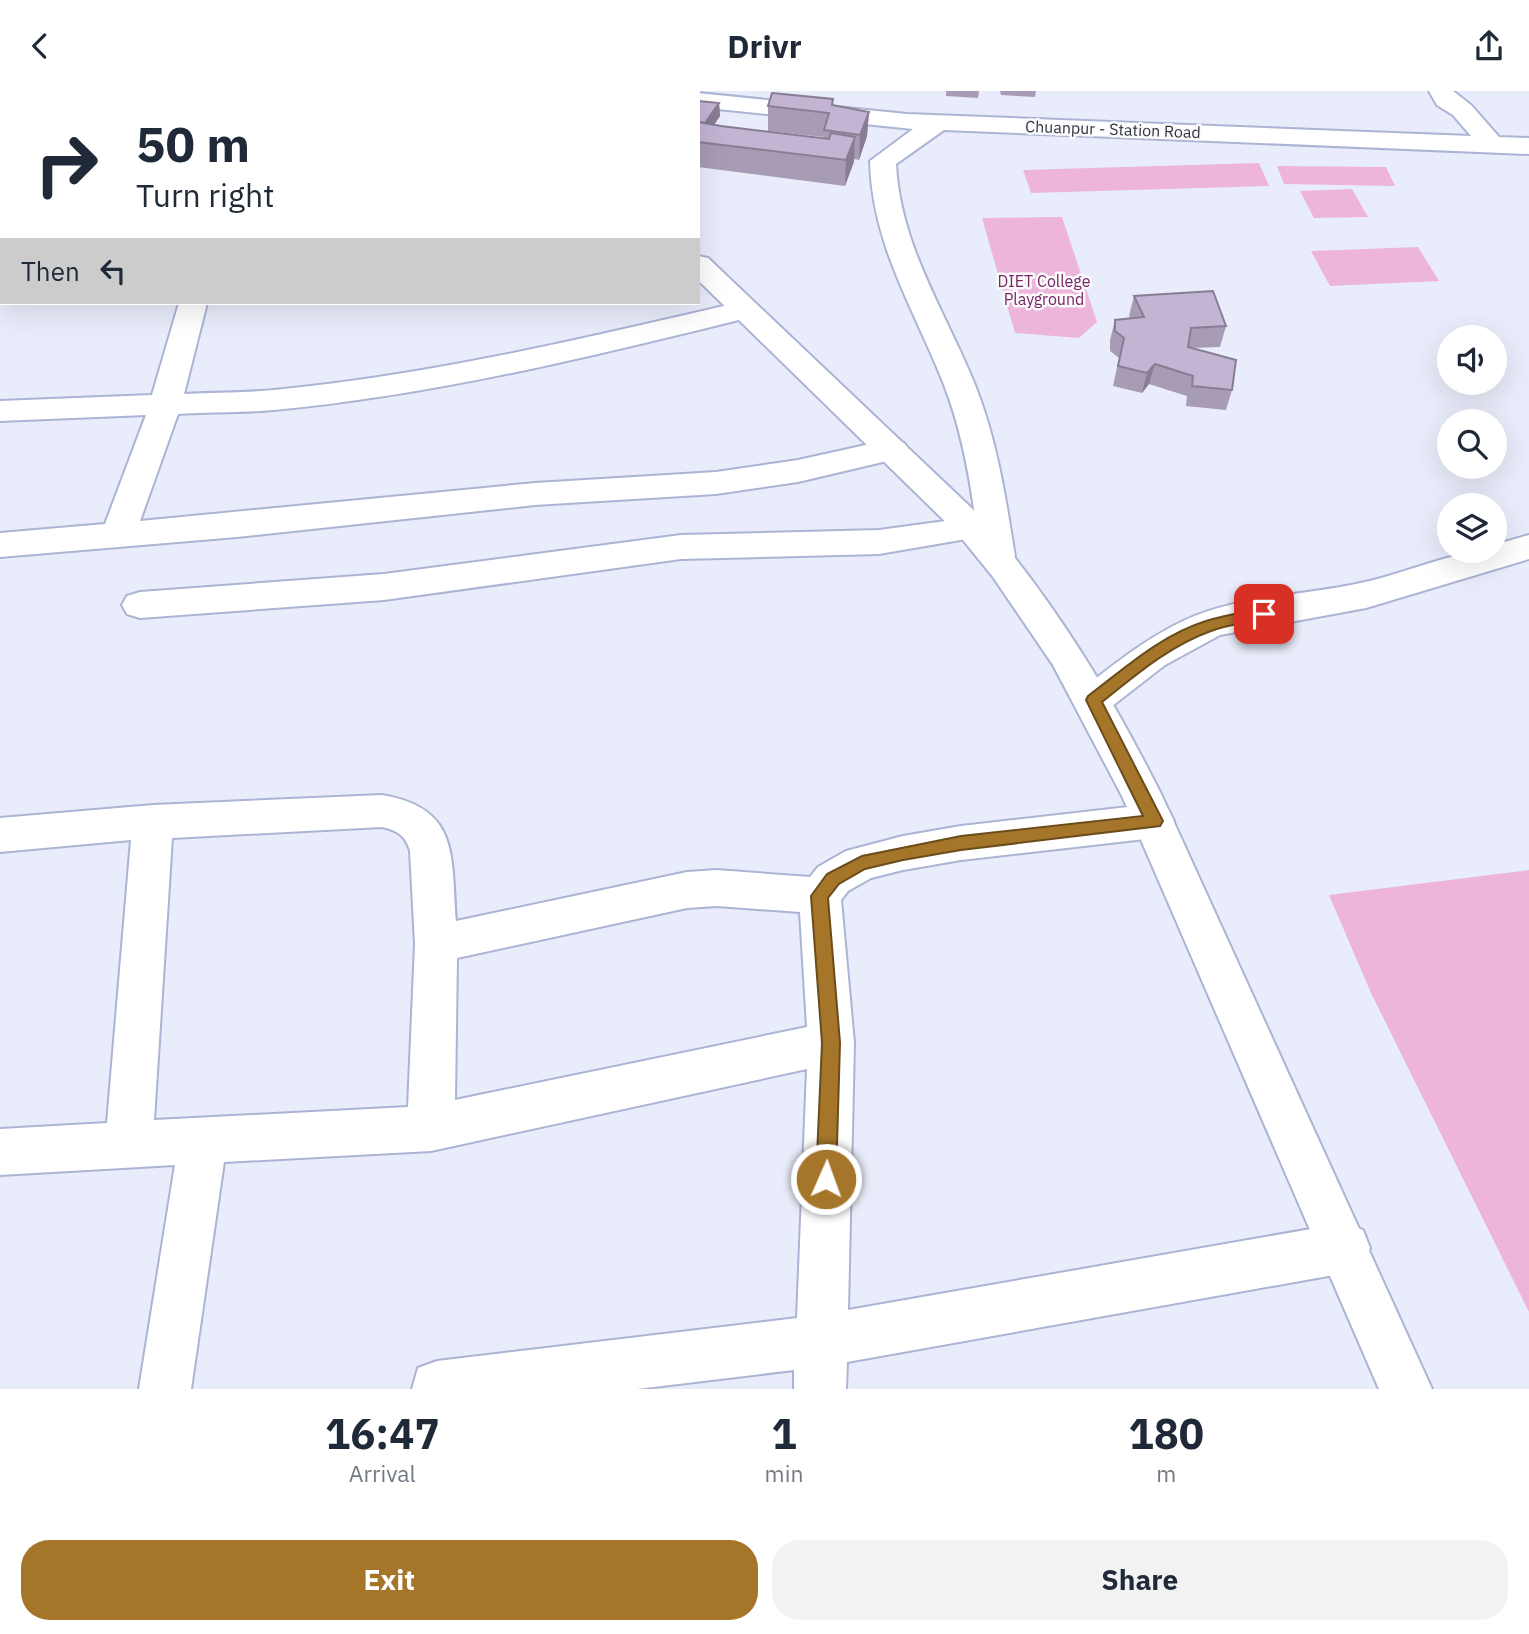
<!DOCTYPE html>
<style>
:root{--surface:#fff;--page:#f2f2f3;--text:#1f2937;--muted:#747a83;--accent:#a5752a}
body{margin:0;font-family:"IBM Plex Sans",sans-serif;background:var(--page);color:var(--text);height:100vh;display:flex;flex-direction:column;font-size:26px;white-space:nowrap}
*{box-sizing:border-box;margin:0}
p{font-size:23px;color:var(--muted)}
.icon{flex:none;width:38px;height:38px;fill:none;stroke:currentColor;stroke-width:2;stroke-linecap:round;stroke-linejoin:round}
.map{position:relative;height:1298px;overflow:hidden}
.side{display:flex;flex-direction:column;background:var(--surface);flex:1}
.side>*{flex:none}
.hud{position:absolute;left:0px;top:0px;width:700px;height:214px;box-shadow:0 7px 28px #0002;background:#fff;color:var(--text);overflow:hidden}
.fabs{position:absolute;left:1437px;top:234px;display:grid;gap:14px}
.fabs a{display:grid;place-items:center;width:70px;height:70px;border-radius:50%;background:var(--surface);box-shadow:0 7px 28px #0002;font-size:35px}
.pin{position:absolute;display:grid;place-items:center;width:60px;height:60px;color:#fff;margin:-30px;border-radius:14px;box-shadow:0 4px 10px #0006}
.me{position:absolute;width:77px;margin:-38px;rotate:2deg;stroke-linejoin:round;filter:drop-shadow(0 0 5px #0008)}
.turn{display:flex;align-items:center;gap:24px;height:147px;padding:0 21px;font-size:32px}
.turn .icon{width:91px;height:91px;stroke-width:2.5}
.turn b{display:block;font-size:49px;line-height:60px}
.then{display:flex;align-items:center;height:66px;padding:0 21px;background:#0003;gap:14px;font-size:26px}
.eta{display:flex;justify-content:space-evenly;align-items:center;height:119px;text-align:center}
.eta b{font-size:42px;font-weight:800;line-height:49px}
.primary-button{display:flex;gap:14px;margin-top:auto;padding:14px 21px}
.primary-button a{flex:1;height:80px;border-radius:28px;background:var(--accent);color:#fff;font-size:28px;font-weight:800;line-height:80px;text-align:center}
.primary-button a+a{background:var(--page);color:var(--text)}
header{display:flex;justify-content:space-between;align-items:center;height:91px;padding:0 21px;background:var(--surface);font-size:32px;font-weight:800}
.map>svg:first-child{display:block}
</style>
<header><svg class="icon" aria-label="back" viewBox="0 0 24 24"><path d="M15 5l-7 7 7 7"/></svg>Drivr<svg class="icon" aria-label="share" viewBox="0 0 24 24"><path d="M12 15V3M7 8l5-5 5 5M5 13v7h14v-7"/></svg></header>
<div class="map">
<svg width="1529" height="1298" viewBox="0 0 1529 1298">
<rect width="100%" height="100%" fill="#e9edfb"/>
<g fill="#edb4dc">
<polygon points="1259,72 1269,95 1031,102 1023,79"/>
<polygon points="1277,75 1386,76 1395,95 1284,93"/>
<polygon points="1352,98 1368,126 1314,127 1300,100"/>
<polygon points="1062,126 1097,231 1079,247 1015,242 982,127"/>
<polygon points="1418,156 1439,190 1330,195 1311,160"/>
<polygon points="1529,779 1529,1221 1371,902 1329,804"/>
</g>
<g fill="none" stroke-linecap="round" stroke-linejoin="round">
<g stroke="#abb4d4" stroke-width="4">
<g id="minor">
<polygon points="408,0 436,0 407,2"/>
<path d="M 1429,0 L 1453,0 L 1471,14 L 1499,46 L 1529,47 L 1529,63 L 944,39 L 896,73 C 900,154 945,220 975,294 C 997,349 1006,408 1015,466 L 1010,475 L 998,478 L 986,475 L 981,466 L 978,446 L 879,463 L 681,468 L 384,509 L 140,527 L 127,523 L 122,514 L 127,505 L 140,501 L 384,483 L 681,444 L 879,439 L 975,426 C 969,380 960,334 943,291 C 913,216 872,153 870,70 L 913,38 L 698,16 L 698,2 L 907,23 L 1471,45 L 1453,24 L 1437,14 Z"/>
<path d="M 745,210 L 755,213 L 760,219 L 755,225 C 598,264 436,304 274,319 C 242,322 209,321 178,323 L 140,430 L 535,392 L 716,381 L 798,369 L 893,348 L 904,352 L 909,359 L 904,366 L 798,391 L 716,403 L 535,414 L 237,446 L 0,466 L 0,442 L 105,433 L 146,324 L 0,330 L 0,310 L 152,304 L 179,212 L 207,212 L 184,303 C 214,301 244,302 274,299 C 433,284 590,246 745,210 Z"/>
<path d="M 1529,444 L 1529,468 L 1366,517 L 1220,544 L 1165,574 L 1107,619 L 1094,623 L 1081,619 L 1075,609 L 1081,599 C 1117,571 1154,541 1197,524 C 1250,504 1310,504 1365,491 C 1408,482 1450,460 1494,460 L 1494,454 Z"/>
<path d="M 382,704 C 460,717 451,765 456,830 L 687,781 L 717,779 L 810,786 L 818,776 L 846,760 L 903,745 L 961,735 L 1154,713 L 1168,718 L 1174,730 L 1168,742 L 1154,747 L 961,769 L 903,779 L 871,787 L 848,800 L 841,809 L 854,952 L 848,1219 L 1345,1132 L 1363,1139 L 1370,1157 L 1363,1175 L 1345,1182 L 847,1271 L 846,1298 L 794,1298 L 794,1279 L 637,1298 L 412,1298 L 418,1277 L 437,1270 L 797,1227 L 807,978 L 431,1060 L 224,1071 L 191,1298 L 139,1298 L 175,1074 L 0,1084 L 0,1038 L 107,1032 L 131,749 L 0,761 L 0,727 L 153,714 ZM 382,736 C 397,739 406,745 410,760 L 415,853 L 408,1016 L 154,1029 L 172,747 ZM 717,815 L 800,821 L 807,936 L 455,1009 L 457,867 L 687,817 Z"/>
</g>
</g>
<g stroke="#abb4d4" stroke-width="4">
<g id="major">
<polygon points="505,0 530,0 531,2 506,2"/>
<path d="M 698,165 L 708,167 L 983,428 C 1056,513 1112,605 1162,705 L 1432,1298 L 1379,1298 L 1122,705 L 1053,574 L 993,486 L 959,444 L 698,189 Z"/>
</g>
</g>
<use href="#minor" fill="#fff" fill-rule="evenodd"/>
<use href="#major" fill="#fff" fill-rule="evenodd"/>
</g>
<g fill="#a89bb6">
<polygon points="946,0 979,0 978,7 946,5"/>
<polygon points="1000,0 1036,0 1035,6 1001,4"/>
<polygon points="833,8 833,14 869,21 867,45 859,69 854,68 845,95 698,76 698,10 719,12 720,25 714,34 824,47 824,46 768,40 768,15"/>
<polygon points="1134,205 1226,235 1220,256 1191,257 1232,299 1226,319 1186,315 1187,305 1149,293 1142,302 1113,295 1119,267 1110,260 1110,249 1115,229 1130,227 1129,225"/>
</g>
<g fill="#887e94">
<polygon points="719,12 720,25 703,50 703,36"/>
<polygon points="869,21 867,45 859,69 860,44"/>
<polygon points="855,46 854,71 845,95 846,69"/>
<polygon points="1155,273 1149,293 1142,302 1147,282"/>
</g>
<g fill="#c3b4d4" stroke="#887e94" stroke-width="2">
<polygon points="572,0 672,0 670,2 574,2"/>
<polygon points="772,2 833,8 832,14 869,21 860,44 824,39 829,22 768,15"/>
<polygon points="698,10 719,12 705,32 698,31"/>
<polygon points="698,31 721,35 829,48 831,42 855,46 846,69 698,51"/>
<polygon points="1213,200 1226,235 1191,237 1188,256 1236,269 1232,299 1192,295 1193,285 1155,273 1147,282 1118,275 1124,247 1115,240 1115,229 1144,226 1134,205"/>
</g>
<path fill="#a5752a" stroke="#6b4c1b" stroke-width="2" d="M 1264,517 L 1271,523 L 1269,526 C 1250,532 1229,533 1211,540 C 1169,555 1136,584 1102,611 L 1163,730 L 1160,735 L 961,759 L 903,769 L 865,778 L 839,793 L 828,807 L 840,952 L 836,1088 L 833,1095 L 826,1097 L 819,1095 L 816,1088 L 822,952 L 811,805 L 827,783 L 862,765 L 961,745 L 1143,725 L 1086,609 L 1088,605 C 1125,577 1161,544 1206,530 C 1224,524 1245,521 1264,517 Z"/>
<g text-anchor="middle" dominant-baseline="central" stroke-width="5" stroke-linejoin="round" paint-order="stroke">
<g font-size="16" fill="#313542" stroke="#fbfbfb">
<text transform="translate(1113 38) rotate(2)">Chuanpur - Station Road</text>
</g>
<g font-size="16" fill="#792466" stroke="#fbfbfb">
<text x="1044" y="190">DIET College<tspan x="1044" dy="18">Playground</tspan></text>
</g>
</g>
</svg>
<div class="fabs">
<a><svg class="icon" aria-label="sound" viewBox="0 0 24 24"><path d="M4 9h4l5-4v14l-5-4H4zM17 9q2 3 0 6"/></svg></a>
<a><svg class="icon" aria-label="search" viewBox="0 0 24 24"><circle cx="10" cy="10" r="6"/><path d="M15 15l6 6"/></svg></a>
<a><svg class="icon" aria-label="layers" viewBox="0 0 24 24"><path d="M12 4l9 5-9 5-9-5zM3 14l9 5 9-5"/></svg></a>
</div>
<div class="pin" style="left:1264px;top:523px;background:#d93025"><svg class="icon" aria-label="arrive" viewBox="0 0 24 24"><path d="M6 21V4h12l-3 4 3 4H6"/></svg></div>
<svg class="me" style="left:826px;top:1088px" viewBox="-20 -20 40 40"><circle r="17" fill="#a5752a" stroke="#fff" stroke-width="3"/><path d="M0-11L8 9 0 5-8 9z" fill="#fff"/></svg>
<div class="hud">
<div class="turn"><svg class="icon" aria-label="right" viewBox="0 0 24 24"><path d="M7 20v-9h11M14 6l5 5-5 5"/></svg><div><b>50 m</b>Turn right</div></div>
<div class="then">Then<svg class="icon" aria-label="left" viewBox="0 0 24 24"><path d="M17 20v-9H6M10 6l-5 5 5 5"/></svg></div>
</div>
</div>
<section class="side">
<div class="eta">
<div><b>16:47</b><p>Arrival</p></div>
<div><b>1</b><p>min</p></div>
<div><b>180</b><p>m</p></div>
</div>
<div class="primary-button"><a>Exit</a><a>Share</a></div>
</section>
